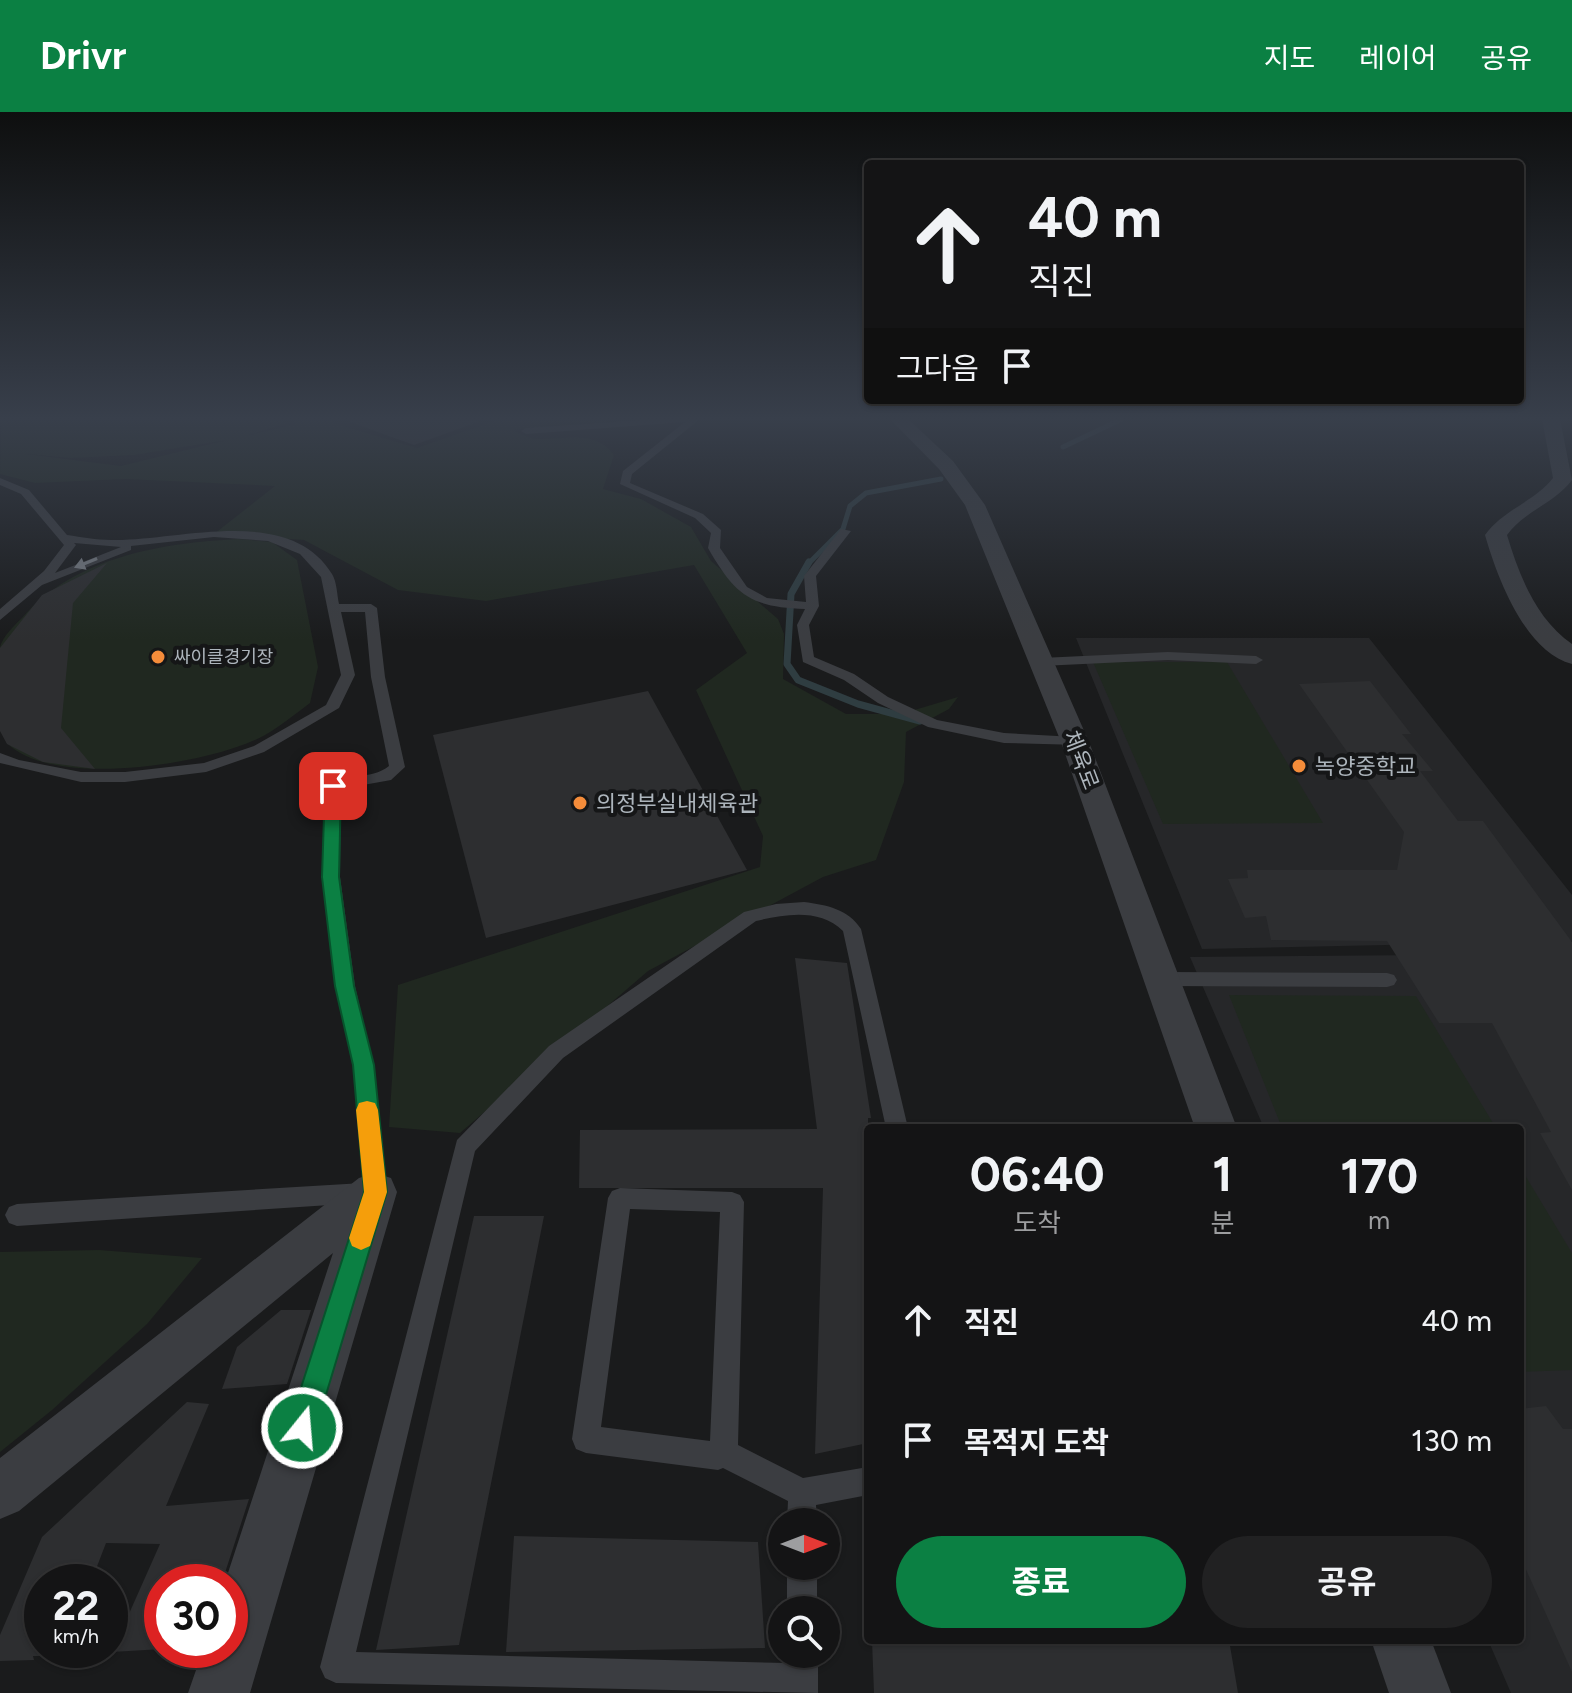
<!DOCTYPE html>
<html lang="ko">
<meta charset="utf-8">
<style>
:root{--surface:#141415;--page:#212122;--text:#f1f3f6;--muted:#9d9ea0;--line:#333334;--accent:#0b8043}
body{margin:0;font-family:Figtree,"Noto Sans KR",sans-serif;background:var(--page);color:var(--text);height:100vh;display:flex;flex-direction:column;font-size:30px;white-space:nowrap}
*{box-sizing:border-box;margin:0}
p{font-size:26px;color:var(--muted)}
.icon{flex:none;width:44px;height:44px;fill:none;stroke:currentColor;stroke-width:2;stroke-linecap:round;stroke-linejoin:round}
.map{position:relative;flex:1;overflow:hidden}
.drawer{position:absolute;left:864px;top:1012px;width:660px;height:520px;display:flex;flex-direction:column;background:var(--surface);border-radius:8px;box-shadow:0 2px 6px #0004,0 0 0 2px var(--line)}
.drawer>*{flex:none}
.hud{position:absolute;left:864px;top:48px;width:660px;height:244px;border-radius:8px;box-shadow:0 2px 6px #0004,0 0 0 2px var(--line);background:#141415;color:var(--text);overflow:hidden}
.needle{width:52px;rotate:90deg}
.fabs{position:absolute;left:768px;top:1396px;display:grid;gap:16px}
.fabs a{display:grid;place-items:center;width:72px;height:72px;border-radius:50%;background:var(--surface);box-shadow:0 2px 6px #0004,0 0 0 2px var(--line);font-size:40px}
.speed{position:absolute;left:24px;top:1452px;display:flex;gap:16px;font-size:40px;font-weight:700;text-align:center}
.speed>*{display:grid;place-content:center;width:104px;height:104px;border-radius:50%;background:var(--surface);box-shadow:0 2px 6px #0004,0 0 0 2px var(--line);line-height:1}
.speed small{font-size:20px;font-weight:400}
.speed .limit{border:12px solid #d22;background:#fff;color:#111}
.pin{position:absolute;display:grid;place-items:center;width:68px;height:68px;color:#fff;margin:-34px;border-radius:16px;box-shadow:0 4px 12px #0006}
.me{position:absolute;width:88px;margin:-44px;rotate:17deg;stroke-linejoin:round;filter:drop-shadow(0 0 6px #0008)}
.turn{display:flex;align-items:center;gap:28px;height:168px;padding:0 32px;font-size:36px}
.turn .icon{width:104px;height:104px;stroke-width:2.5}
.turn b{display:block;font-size:56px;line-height:68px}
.then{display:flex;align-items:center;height:76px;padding:0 32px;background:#0003;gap:16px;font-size:30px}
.eta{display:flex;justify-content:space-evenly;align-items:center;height:136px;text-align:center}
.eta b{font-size:48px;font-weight:700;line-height:56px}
.action{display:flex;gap:16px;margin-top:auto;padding:16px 32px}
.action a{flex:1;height:92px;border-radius:48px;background:var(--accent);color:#fff;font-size:32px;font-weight:700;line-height:92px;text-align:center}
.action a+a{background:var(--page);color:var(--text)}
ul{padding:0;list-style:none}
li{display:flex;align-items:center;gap:24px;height:120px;padding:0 32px}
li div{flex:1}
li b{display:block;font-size:30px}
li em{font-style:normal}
header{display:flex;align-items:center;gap:48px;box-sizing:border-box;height:112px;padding:0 40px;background:var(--accent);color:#fff}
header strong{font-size:38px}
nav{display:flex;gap:44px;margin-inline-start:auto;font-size:28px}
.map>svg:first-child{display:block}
</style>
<header>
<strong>Drivr</strong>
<nav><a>지도</a><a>레이어</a><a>공유</a></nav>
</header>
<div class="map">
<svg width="1572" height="1581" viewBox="0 0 1572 1581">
<rect width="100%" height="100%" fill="#1a1b1c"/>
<g fill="#262729">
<polygon points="1076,526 1369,526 1572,783 1572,829 1202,837"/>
<polygon points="1572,842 1572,1581 1511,1581 1488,1528 1520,1528 1520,1016 1264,1016 1190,845"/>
</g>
<g fill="#202820" fill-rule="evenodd">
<path d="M 1,307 L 278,307 L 286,311 L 246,324 L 296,312 L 289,307 L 338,307 L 333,311 L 417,336 L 500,307 L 639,307 L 512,318 C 520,321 528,326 536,327 C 565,328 594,316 614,343 L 603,377 L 641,387 L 691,415 L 711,449 L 778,507 L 784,522 L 783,567 L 846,602 L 901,602 L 958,585 L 949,597 L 906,620 L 904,670 L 876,748 L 823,765 L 648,859 L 460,1021 L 389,1015 L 398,873 L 760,755 L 763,724 L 696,578 L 747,541 L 694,453 L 486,489 L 398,478 L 304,428 L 214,422 L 275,374 L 125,367 L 35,371 L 0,362 ZM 227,328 L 121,354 L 26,342 L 71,346 L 134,343 Z"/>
<path d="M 238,427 L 272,430 L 297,448 L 318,555 L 310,591 C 295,602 281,614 265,623 C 213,652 53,678 7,631 C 0,618 0,589 0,572 C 0,561 0,546 0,535 C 3,524 14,514 22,506 C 75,445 161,431 238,427 Z"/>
<polygon points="1093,550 1227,550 1323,711 1163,712"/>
<polygon points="1229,883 1416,884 1496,1016 1282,1016"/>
<polygon points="1520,1055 1572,1141 1572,1258 1520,1260"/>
<polygon points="99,1138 202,1146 147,1212 52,1298 0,1340 0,1140"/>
</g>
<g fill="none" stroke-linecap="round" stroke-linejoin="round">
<g stroke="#2f3d41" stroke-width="5">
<polyline points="1063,335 1122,307"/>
<polyline points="808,452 843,417 850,394 866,381 941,367"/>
</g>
<polyline stroke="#2f3d41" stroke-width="7" points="809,450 791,482 787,552 798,568 858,592 920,609"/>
</g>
<g fill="#2d2e30">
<polygon points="350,307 477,307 478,310 414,333 350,310"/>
<polygon points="107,451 73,491 61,616 95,657 43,650 7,632 0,619 0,536 42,483"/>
<polygon points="1370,569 1411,622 1402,622 1433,659 1420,659 1458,709 1483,709 1572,830 1572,1078 1540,1021 1551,1020 1492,911 1439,911 1387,829 1271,828 1266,804 1245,806 1228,767 1248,766 1247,758 1397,758 1404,720 1299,572"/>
<polygon points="648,579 747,758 486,826 433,623"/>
<polygon points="795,846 847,851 871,1006 868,1006 868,1331 815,1342 823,1076 579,1076 580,1018 817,1017"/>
<polygon points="474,1104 544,1104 459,1533 376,1538"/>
<polygon points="281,1198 311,1198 287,1272 222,1277 237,1235"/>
<polygon points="187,1290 209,1292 166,1394 249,1387 222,1470 162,1470 162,1537 112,1540 160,1432 106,1431 91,1470 42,1470 42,1544 33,1544 34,1548 0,1549 0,1523 42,1425"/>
<polygon points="1546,1294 1563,1317 1572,1317 1572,1560 1520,1444 1520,1297"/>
<polygon points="514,1424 758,1430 765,1536 506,1540"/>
<polygon points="872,1528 1229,1528 1238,1581 874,1581"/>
</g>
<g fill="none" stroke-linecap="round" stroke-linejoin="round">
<g fill="#3b3d41" fill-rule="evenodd">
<path d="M 656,307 L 700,307 L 632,362 L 630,371 L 703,402 L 721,418 L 720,436 L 747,475 L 767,486 L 806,490 L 804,464 L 841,417 L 851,419 L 816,464 L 819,494 L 809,513 L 814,545 L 854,562 L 888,585 L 937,608 L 1004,621 L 1075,625 L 1083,630 L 1080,633 L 1004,631 L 928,615 L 878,591 L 844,568 L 803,550 L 797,513 L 805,497 C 750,495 735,483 708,436 L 711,421 L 695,406 L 620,372 L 623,359 L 685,310 L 526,322 L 521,319 L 526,316 Z"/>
<path d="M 0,366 L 29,378 L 67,423 C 82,425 96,428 111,428 C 176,430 289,391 332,462 C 337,470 337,483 339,492 L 371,492 L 377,496 L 385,565 L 405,655 L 391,668 L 341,677 L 340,765 L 355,874 L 373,953 L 387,1080 L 383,1087 L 375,1090 L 17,1114 L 9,1111 L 5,1103 L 9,1095 L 17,1092 L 363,1071 L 353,953 L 335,874 L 322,765 L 325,674 C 342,660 371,669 389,654 L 371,565 L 365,500 L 341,500 L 355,563 L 339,596 L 264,640 L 206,660 L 125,670 L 81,670 L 0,651 L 0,641 L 19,648 L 81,660 L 125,660 L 204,651 L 254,634 L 326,593 L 341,563 L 321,465 L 300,442 L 268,429 L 214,425 L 131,434 L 131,438 L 42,473 L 0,508 L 0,497 L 44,459 L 64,433 L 21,382 L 0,373 ZM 74,431 L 121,435 L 55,461 L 76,433 Z"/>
<polygon points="1168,540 1256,544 1263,548 1256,552 1168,548 1041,554 1034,550 1041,546"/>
<path d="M 804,790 C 827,793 848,797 861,817 L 908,1016 L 886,1016 L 843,819 C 820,796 785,802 756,809 L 563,946 L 475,1039 L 356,1540 L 786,1551 L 786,1542 L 818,1542 L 818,1581 L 336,1571 L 325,1566 L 320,1555 L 457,1028 L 549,934 L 744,800 L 776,792 Z"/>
<polygon points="1162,860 1387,861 1394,863 1397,868 1394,873 1387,875 1162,874 1155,872 1152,867 1155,862"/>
<path d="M 620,1076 L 732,1080 L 740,1083 L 744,1090 L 738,1333 L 803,1366 L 868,1355 L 868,1383 L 816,1393 L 817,1410 L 787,1410 L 788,1389 L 723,1356 L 718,1358 L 586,1341 L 576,1337 L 572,1327 L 608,1086 L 612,1079 ZM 630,1097 L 720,1100 L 710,1329 L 601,1315 Z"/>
<rect x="787" y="1454" width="30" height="44"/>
</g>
<g fill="#3b3d41" fill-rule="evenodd">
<polygon points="890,307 908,307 953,349 985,393 1089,630 1237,1016 1195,1016 1061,630 965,393 939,357"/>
<path d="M 1542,307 L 1560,307 L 1572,368 C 1554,392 1524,399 1507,423 C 1519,463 1536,507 1572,532 L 1572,552 C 1525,540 1497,465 1485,423 C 1504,397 1534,390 1553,366 Z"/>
<polygon points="375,1061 391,1066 397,1080 250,1581 188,1581 203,1538 230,1538 230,1470 225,1470 333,1141 19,1399 0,1407 0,1346 359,1066"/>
<polygon points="1371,1528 1431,1528 1451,1581 1389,1581"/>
</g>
</g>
<defs><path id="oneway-solid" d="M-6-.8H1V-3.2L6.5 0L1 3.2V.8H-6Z" transform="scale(2)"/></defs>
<use fill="#7a7f85" href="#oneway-solid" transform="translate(86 451) rotate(158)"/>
<linearGradient id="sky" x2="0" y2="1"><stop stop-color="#0e0f0f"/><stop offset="0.58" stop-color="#383f4b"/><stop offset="1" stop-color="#383f4b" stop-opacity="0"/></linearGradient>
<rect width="1572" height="528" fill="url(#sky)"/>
<polygon fill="#0b8043" stroke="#07532c" stroke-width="2" points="333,669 341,674 339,765 354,874 374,953 387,1080 316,1316 312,1326 302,1330 292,1326 288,1316 364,1080 353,953 335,874 322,765 325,674"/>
<polygon fill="#f59e0b" points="367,989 375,991 378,998 387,1080 370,1134 361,1138 352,1134 349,1126 364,1080 356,998 359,991"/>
<g fill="#f48c3a" stroke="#151617" stroke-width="3">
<circle cx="158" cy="545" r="8"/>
<circle cx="1299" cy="654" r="8"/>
<circle cx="580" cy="691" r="8"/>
</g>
<g text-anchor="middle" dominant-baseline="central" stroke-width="8" stroke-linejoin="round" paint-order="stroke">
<g font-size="18" fill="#adb5bc" stroke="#151617" text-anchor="start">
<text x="174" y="545">싸이클경기장</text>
</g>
<g font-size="22" fill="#adb5bc" stroke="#151617">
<text transform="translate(1081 648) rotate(69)">체육로</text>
</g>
<g font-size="22" fill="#adb5bc" stroke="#151617" text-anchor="start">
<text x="1315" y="654">녹양중학교</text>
<text x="596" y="691">의정부실내체육관</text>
</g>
</g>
</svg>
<div class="fabs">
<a><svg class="needle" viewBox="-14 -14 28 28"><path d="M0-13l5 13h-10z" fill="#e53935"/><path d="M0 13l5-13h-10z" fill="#9d9ea0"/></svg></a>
<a><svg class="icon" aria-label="search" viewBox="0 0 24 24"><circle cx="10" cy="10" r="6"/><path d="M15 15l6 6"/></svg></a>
</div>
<div class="speed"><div>22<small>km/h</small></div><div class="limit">30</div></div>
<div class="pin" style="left:333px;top:674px;background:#d93025"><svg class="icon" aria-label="arrive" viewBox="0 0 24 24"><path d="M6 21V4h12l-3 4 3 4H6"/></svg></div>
<svg class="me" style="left:302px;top:1316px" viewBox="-20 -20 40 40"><circle r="17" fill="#0b8043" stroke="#fff" stroke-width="3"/><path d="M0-11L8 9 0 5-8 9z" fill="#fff"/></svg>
<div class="hud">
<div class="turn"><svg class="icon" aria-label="ahead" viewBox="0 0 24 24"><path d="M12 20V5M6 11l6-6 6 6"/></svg><div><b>40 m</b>직진</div></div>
<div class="then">그다음<svg class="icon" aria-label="arrive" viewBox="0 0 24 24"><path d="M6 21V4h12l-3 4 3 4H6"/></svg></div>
</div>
<section class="drawer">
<div class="eta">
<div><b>06:40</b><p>도착</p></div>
<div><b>1</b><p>분</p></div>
<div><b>170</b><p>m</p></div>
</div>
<ul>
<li><svg class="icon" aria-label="ahead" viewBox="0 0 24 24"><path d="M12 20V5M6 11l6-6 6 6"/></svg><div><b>직진</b></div><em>40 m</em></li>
<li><svg class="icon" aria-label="arrive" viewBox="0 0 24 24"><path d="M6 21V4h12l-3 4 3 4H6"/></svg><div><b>목적지 도착</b></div><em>130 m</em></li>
</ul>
<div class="action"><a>종료</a><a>공유</a></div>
</section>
</div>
